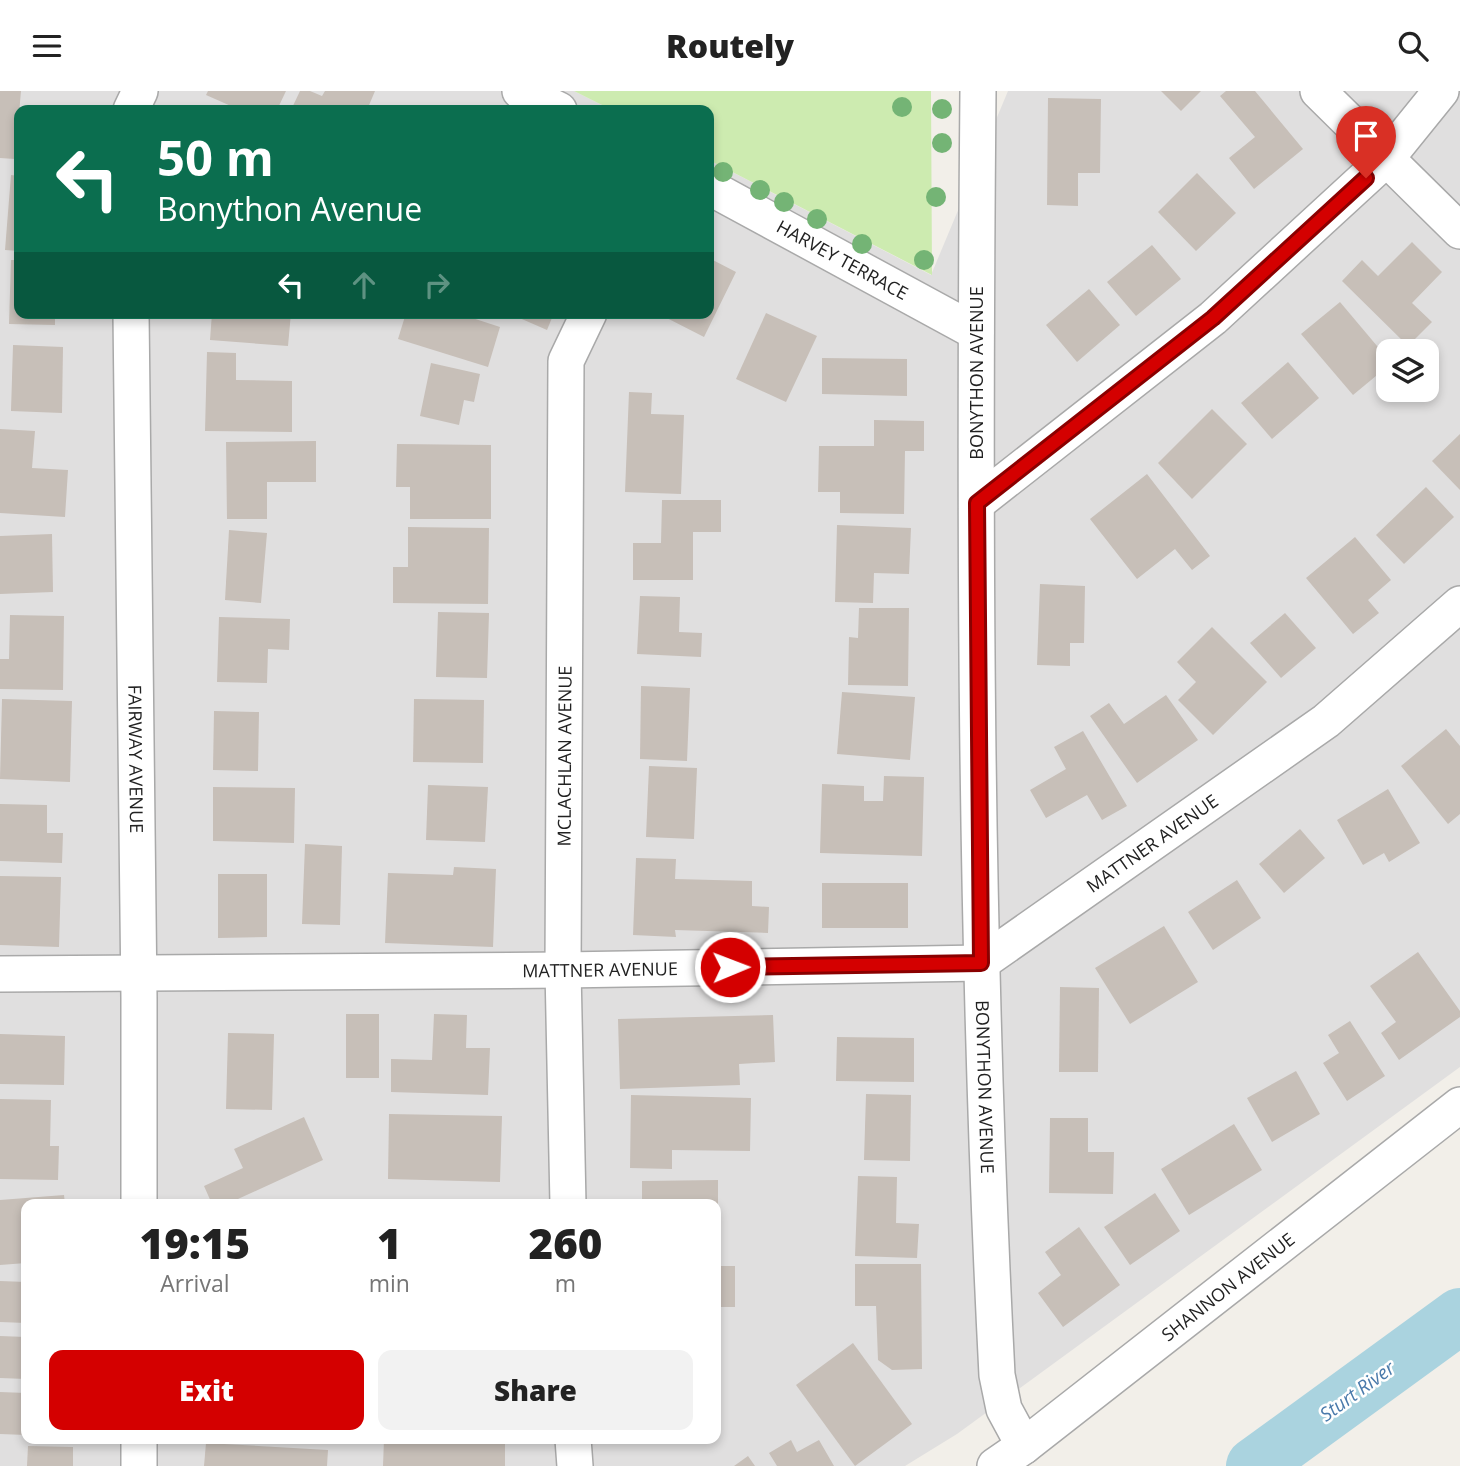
<!DOCTYPE html>
<style>
:root{--surface:#fff;--page:#f2f2f2;--text:#222;--muted:#767676;--accent:#d40000}
body{margin:0;font-family:"Open Sans",sans-serif;background:var(--page);color:var(--text);height:100vh;display:flex;flex-direction:column;font-size:26px;white-space:nowrap}
*{box-sizing:border-box;margin:0}
p{font-size:23px;color:var(--muted)}
.icon{flex:none;width:38px;height:38px;fill:none;stroke:currentColor;stroke-width:2;stroke-linecap:round;stroke-linejoin:round}
.map{position:relative;flex:1;overflow:hidden}
.sheet{position:absolute;left:21px;top:1108px;width:700px;height:245px;display:flex;flex-direction:column;background:var(--surface);border-radius:14px;box-shadow:0 4px 10px #0003}
.sheet>*{flex:none}
.top-card{position:absolute;left:14px;top:14px;width:700px;height:214px;border-radius:14px;box-shadow:0 4px 10px #0003;background:#0b6e4f;color:#fff;overflow:hidden}
.buttons{position:absolute;left:1376px;top:248px;display:grid;gap:14px}
.buttons a{display:grid;place-items:center;width:63px;height:63px;border-radius:14px;background:var(--surface);box-shadow:0 4px 10px #0003;font-size:35px}
.pin{position:absolute;display:grid;place-items:center;width:60px;height:60px;color:#fff;margin:-72px -30px;border-radius:50% 50% 50% 0;rotate:-45deg;box-shadow:0 0 7px #0007}
.pin .icon{rotate:45deg}
.me{position:absolute;width:77px;margin:-38px;rotate:89deg;stroke-linejoin:round;filter:drop-shadow(0 0 5px #0008)}
.turn{display:flex;align-items:center;gap:24px;height:147px;padding:0 28px;font-size:32px}
.turn .icon{width:91px;height:91px;stroke-width:2.5}
.turn b{display:block;font-size:49px;line-height:60px}
.lanes{display:flex;align-items:center;height:66px;padding:0 28px;background:#0003;justify-content:center;gap:35px;direction:ltr}
.lanes .off{opacity:.35}
.eta{display:flex;justify-content:space-evenly;align-items:center;height:119px;text-align:center}
.eta b{font-size:42px;font-weight:800;line-height:49px}
.cta{display:flex;gap:14px;margin-top:auto;padding:14px 28px}
.cta a{flex:1;height:80px;border-radius:14px;background:var(--accent);color:#fff;font-size:28px;font-weight:800;line-height:80px;text-align:center}
.cta a+a{background:var(--page);color:var(--text)}
header{display:flex;justify-content:space-between;align-items:center;height:91px;padding:0 28px;background:var(--surface);font-size:32px;font-weight:800}
.map>svg:first-child{display:block}
</style>
<header><svg class="icon" aria-label="menu" viewBox="0 0 24 24"><path d="M4 6h16M4 12h16M4 18h16"/></svg>Routely<svg class="icon" aria-label="search" viewBox="0 0 24 24"><circle cx="10" cy="10" r="6"/><path d="M15 15l6 6"/></svg></header>
<div class="map">
<svg width="1460" height="1375" viewBox="0 0 1460 1375">
<rect width="100%" height="100%" fill="#f2efe9"/>
<path fill="#e0dfdf" fill-rule="evenodd" d="M 0,0 L 574,0 L 612,19 L 19,19 L 19,222 L 709,222 L 709,69 L 931,184 L 1008,0 L 1460,0 L 1460,976 L 957,1343 L 905,1375 L 0,1375 ZM 1388,261 L 1426,261 L 1426,299 L 1388,299 ZM 26,1113 L 716,1113 L 716,1348 L 26,1348 Z"/>
<polygon fill="#cdebb0" points="574,0 931,0 932,184 709,69 709,19 612,19"/>
<g fill="none" stroke-linecap="round" stroke-linejoin="round">
<polyline stroke="#aad3df" stroke-width="56" points="1254,1375 1460,1225"/>
</g>
<g fill="#c7bfb8">
<polygon points="0,0 21,0 15,68 0,67"/>
<polygon points="208,0 286,0 277,19 240,19 206,4"/>
<polygon points="300,0 310,0 322,5 325,0 375,0 367,19 291,19"/>
<polygon points="1161,0 1201,0 1181,20"/>
<polygon points="1226,0 1255,0 1303,58 1254,98 1229,67 1255,46 1220,5"/>
<polygon points="1048,7 1101,8 1100,82 1078,82 1078,115 1047,114"/>
<polygon points="1197,82 1236,122 1196,160 1158,121"/>
<polygon points="11,84 19,85 19,160 5,159"/>
<polygon points="1412,151 1442,181 1412,212 1432,231 1408,255 1342,190 1362,169 1378,185"/>
<polygon points="1152,154 1181,188 1136,225 1107,191"/>
<polygon points="709,167 736,181 704,246 657,222 709,222"/>
<polygon points="11,169 19,169 19,222 55,222 55,234 9,233"/>
<polygon points="1089,198 1120,234 1077,271 1046,234"/>
<polygon points="1340,211 1388,268 1388,275 1353,304 1301,243"/>
<polygon points="212,222 291,222 288,255 210,249"/>
<polygon points="406,222 457,222 500,236 488,276 398,248"/>
<polygon points="508,222 554,222 547,239"/>
<polygon points="766,222 817,245 786,311 736,288"/>
<polygon points="13,254 63,256 62,322 11,320"/>
<polygon points="207,261 236,262 236,289 292,290 292,341 205,340"/>
<polygon points="822,267 907,268 907,305 822,303"/>
<polygon points="1288,271 1319,307 1272,348 1241,312"/>
<polygon points="431,272 480,283 474,311 464,309 459,334 420,325"/>
<polygon points="629,301 652,302 651,323 684,324 681,403 625,401"/>
<polygon points="1212,318 1247,353 1192,408 1158,372"/>
<polygon points="874,329 924,330 924,360 905,360 904,423 840,422 840,401 818,401 819,355 874,355"/>
<polygon points="0,338 35,340 32,377 68,379 65,426 0,422"/>
<polygon points="1460,343 1460,399 1432,370"/>
<polygon points="316,350 316,391 267,391 267,428 227,428 226,351"/>
<polygon points="397,353 491,354 491,428 410,428 410,396 396,396"/>
<polygon points="1147,383 1210,465 1192,479 1175,458 1137,488 1090,428"/>
<polygon points="1426,396 1454,426 1404,473 1376,444"/>
<polygon points="662,409 721,409 721,441 693,441 693,489 633,489 633,452 661,452"/>
<polygon points="837,434 911,437 909,483 874,482 873,512 835,511"/>
<polygon points="408,436 489,437 488,513 393,512 393,476 408,476"/>
<polygon points="229,439 267,442 261,512 225,509"/>
<polygon points="52,443 53,501 0,503 0,445"/>
<polygon points="1355,446 1391,489 1368,509 1379,522 1353,543 1306,487"/>
<polygon points="1040,493 1085,495 1084,552 1070,552 1070,575 1037,574"/>
<polygon points="640,505 680,506 679,541 702,542 701,566 637,563"/>
<polygon points="859,517 909,517 908,595 848,594 849,546 858,547"/>
<polygon points="438,521 489,522 487,587 436,586"/>
<polygon points="1285,522 1316,557 1281,587 1250,552"/>
<polygon points="10,524 64,525 63,599 0,598 0,568 9,568"/>
<polygon points="219,526 290,528 289,559 268,558 267,592 217,591"/>
<polygon points="1212,536 1267,591 1213,644 1178,609 1196,591 1177,571"/>
<polygon points="641,595 690,597 687,670 640,668"/>
<polygon points="842,601 915,606 910,669 837,663"/>
<polygon points="1166,604 1198,649 1137,692 1090,625 1109,612 1124,633"/>
<polygon points="2,608 72,610 70,691 0,688"/>
<polygon points="414,608 484,609 483,672 413,671"/>
<polygon points="214,620 259,621 258,680 213,679"/>
<polygon points="1446,638 1460,655 1460,723 1448,733 1401,675"/>
<polygon points="1083,640 1127,715 1102,729 1087,704 1046,727 1030,699 1066,678 1054,656"/>
<polygon points="649,675 697,677 694,748 646,746"/>
<polygon points="884,685 924,686 922,765 820,762 822,693 864,695 864,710 883,710"/>
<polygon points="428,694 488,696 485,751 426,749"/>
<polygon points="213,696 295,697 294,752 213,750"/>
<polygon points="1388,698 1420,752 1389,771 1384,762 1363,774 1337,729"/>
<polygon points="0,713 47,714 47,742 63,742 62,772 0,770"/>
<polygon points="1300,738 1325,767 1284,802 1259,773"/>
<polygon points="305,753 342,755 340,834 302,833"/>
<polygon points="636,767 676,768 675,788 752,790 752,815 769,816 768,842 675,839 676,846 633,844"/>
<polygon points="454,776 496,778 493,856 385,852 388,782 453,784"/>
<polygon points="218,783 267,783 267,846 218,847"/>
<polygon points="0,785 61,786 59,856 0,854"/>
<polygon points="1237,789 1261,827 1213,859 1188,821"/>
<rect x="822" y="792" width="86" height="45"/>
<polygon points="1164,835 1198,891 1130,933 1095,877"/>
<polygon points="1418,861 1460,920 1460,926 1399,969 1381,942 1396,931 1370,895"/>
<polygon points="1060,896 1099,897 1098,981 1059,981"/>
<rect x="346" y="923" width="33" height="64"/>
<polygon points="434,923 467,924 466,957 490,957 488,1004 391,1001 391,968 432,969"/>
<polygon points="773,924 775,971 739,973 740,994 620,998 618,928"/>
<polygon points="1350,930 1385,985 1347,1010 1323,972 1339,962 1328,944"/>
<polygon points="228,942 274,943 272,1019 226,1018"/>
<polygon points="0,943 65,945 64,994 0,993"/>
<polygon points="837,946 914,947 914,991 836,990"/>
<polygon points="1296,980 1320,1023 1272,1051 1247,1007"/>
<polygon points="866,1003 911,1004 910,1070 864,1069"/>
<polygon points="631,1004 751,1007 750,1060 672,1059 672,1078 630,1077"/>
<polygon points="0,1008 51,1009 50,1055 59,1055 58,1089 0,1088"/>
<polygon points="389,1023 502,1025 500,1091 388,1088"/>
<polygon points="304,1026 323,1069 227,1113 212,1113 204,1095 243,1077 234,1058"/>
<polygon points="1050,1027 1088,1027 1088,1061 1114,1061 1113,1103 1049,1102"/>
<polygon points="1234,1033 1262,1079 1189,1124 1161,1078"/>
<polygon points="858,1085 897,1086 896,1132 919,1133 917,1167 855,1165"/>
<polygon points="718,1089 718,1121 716,1121 716,1113 642,1113 642,1090"/>
<polygon points="1155,1102 1180,1140 1130,1174 1104,1136"/>
<polygon points="64,1104 65,1113 26,1113 26,1172 0,1174 0,1109"/>
<polygon points="1079,1136 1120,1194 1063,1236 1038,1202 1061,1184 1045,1161"/>
<polygon points="855,1173 921,1173 922,1278 892,1279 878,1269 876,1215 855,1215"/>
<rect x="716" y="1175" width="19" height="41"/>
<polygon points="0,1190 26,1191 26,1232 0,1231"/>
<polygon points="0,1245 26,1246 26,1288 0,1287"/>
<polygon points="853,1252 912,1333 855,1375 796,1294"/>
<polygon points="0,1301 26,1302 26,1344 0,1343"/>
<polygon points="384,1348 505,1348 505,1375 383,1375"/>
<polygon points="791,1349 797,1361 819,1349 834,1375 777,1375 769,1362"/>
<polygon points="206,1352 328,1359 327,1375 204,1375"/>
<polygon points="28,1355 73,1356 73,1375 27,1375"/>
<polygon points="748,1365 755,1375 734,1375"/>
</g>
<g fill="none" stroke-linecap="round" stroke-linejoin="round">
<g stroke="#a9a9a9" stroke-width="38">
<g id="street">
<polyline points="520,0 559,19"/>
<path id="s1" d="M 978,0 C 974,428 975,857 997,1284 L 1004,1318 L 1024,1355"/>
<polyline points="1318,0 1460,140"/>
<polyline points="131,19 140,0"/>
<path id="s2" d="M 709,96 L 976,241"/>
<path id="s3" d="M 131,222 L 139,907 L 139,1113"/>
<polyline points="977,412 1213,227 1386,68 1441,0"/>
<path id="s4" d="M 0,883 L 563,879 L 981,872 L 1326,630 L 1460,513"/>
<path id="s5" d="M 568,1113 L 563,879 L 566,270 L 589,222"/>
<polyline points="573,1348 575,1375"/>
<polyline points="139,1375 139,1348"/>
<path id="s6" d="M 995,1375 L 1024,1355 L 1460,1014"/>
</g>
</g>
<use href="#street" stroke="#fff" stroke-width="35"/>
</g>
<g fill="#74b475">
<circle cx="902" cy="16" r="10"/>
<circle cx="942" cy="18" r="10"/>
<circle cx="942" cy="52" r="10"/>
<circle cx="723" cy="81" r="10"/>
<circle cx="760" cy="99" r="10"/>
<circle cx="936" cy="106" r="10"/>
<circle cx="784" cy="111" r="10"/>
<circle cx="817" cy="128" r="10"/>
<circle cx="862" cy="153" r="10"/>
<circle cx="924" cy="169" r="10"/>
</g>
<g fill="none" stroke-linecap="round" stroke-linejoin="round">
<g stroke="#8a0000" stroke-width="18">
<polyline id="route" points="730,876 981,872 977,412 1213,227 1366,87"/>
</g>
<use href="#route" stroke="#d40000" stroke-width="12"/>
</g>
<g text-anchor="middle" dominant-baseline="central" stroke-width="5" stroke-linejoin="round" paint-order="stroke">
<g font-size="18" fill="#222" stroke="#fff">
<text stroke="none"><textPath href="#s2" startOffset="152">HARVEY TERRACE</textPath></text>
<text transform="translate(976 282) rotate(-90)">BONYTHON AVENUE</text>
<text stroke="none"><textPath href="#s5" startOffset="448">MCLACHLAN AVENUE</textPath></text>
<text stroke="none"><textPath href="#s3" startOffset="446">FAIRWAY AVENUE</textPath></text>
<text stroke="none"><textPath href="#s4" startOffset="1190">MATTNER AVENUE</textPath></text>
<text stroke="none"><textPath href="#s4" startOffset="600">MATTNER AVENUE</textPath></text>
<text stroke="none"><textPath href="#s1" startOffset="996">BONYTHON AVENUE</textPath></text>
<text stroke="none"><textPath href="#s6" startOffset="294">SHANNON AVENUE</textPath></text>
</g>
<g font-size="19" font-style="italic" fill="#4a7aab" stroke="#fff">
<text transform="translate(1357 1300) rotate(-36)">Sturt River</text>
</g>
</g>
</svg>
<div class="buttons">
<a><svg class="icon" aria-label="layers" viewBox="0 0 24 24"><path d="M12 4l9 5-9 5-9-5zM3 14l9 5 9-5"/></svg></a>
</div>
<div class="pin" style="left:1366px;top:87px;background:#d93025"><svg class="icon" aria-label="arrive" viewBox="0 0 24 24"><path d="M6 21V4h12l-3 4 3 4H6"/></svg></div>
<svg class="me" style="left:730px;top:876px" viewBox="-20 -20 40 40"><circle r="17" fill="#d40000" stroke="#fff" stroke-width="3"/><path d="M0-11L8 9 0 5-8 9z" fill="#fff"/></svg>
<div class="top-card">
<div class="turn"><svg class="icon" aria-label="left" viewBox="0 0 24 24"><path d="M17 20v-9H6M10 6l-5 5 5 5"/></svg><div><b>50 m</b>Bonython Avenue</div></div>
<div class="lanes"><svg class="icon" aria-label="left" viewBox="0 0 24 24"><path d="M17 20v-9H6M10 6l-5 5 5 5"/></svg><svg class="icon off" aria-label="ahead" viewBox="0 0 24 24"><path d="M12 20V5M6 11l6-6 6 6"/></svg><svg class="icon off" aria-label="right" viewBox="0 0 24 24"><path d="M7 20v-9h11M14 6l5 5-5 5"/></svg></div>
</div>
<section class="sheet">
<div class="eta">
<div><b>19:15</b><p>Arrival</p></div>
<div><b>1</b><p>min</p></div>
<div><b>260</b><p>m</p></div>
</div>
<div class="cta"><a>Exit</a><a>Share</a></div>
</section>
</div>
